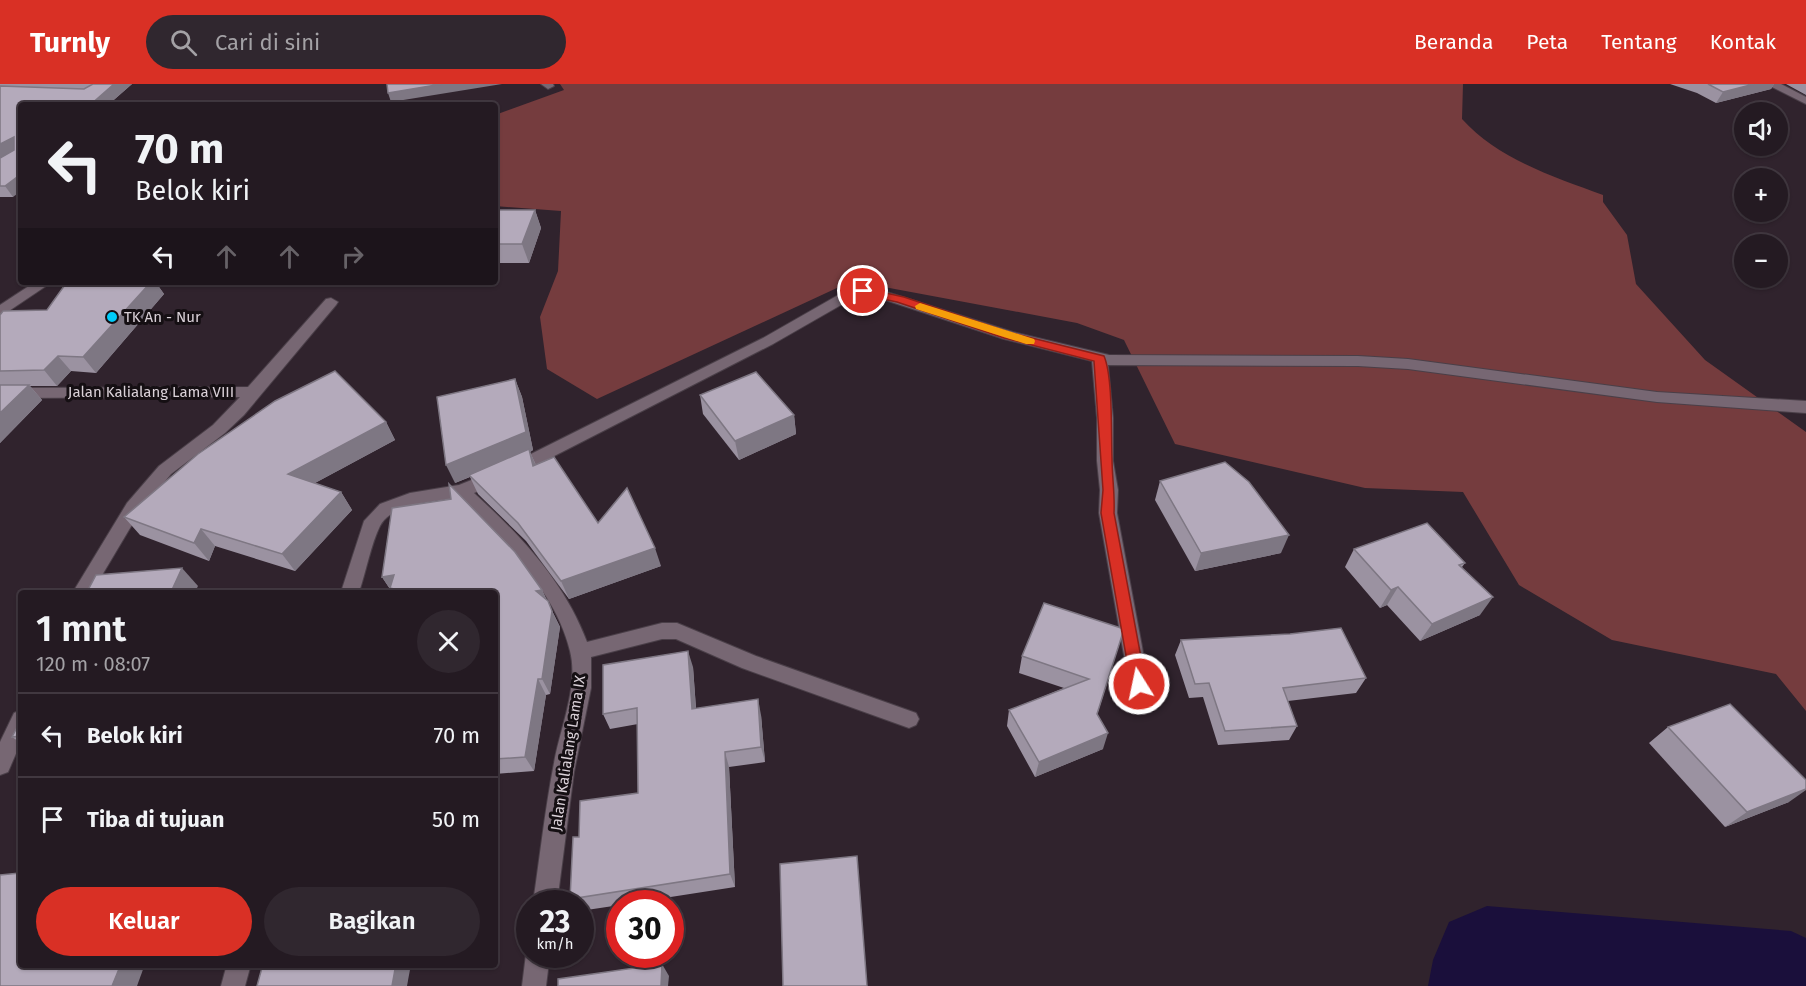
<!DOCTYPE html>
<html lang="id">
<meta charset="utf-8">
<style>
:root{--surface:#241a22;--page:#30272f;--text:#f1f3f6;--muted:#a3a1a5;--line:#413840;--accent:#d93025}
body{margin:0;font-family:"Fira Sans",sans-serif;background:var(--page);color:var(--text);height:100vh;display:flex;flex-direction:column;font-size:22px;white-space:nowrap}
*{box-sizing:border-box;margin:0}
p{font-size:20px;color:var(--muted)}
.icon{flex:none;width:33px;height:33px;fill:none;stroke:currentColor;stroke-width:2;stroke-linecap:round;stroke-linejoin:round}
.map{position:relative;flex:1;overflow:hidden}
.panel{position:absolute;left:18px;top:506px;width:480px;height:378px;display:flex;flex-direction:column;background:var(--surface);border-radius:6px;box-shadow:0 2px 4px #0004,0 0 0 2px var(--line)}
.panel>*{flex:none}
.top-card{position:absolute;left:18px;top:18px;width:480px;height:183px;border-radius:6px;box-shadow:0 2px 4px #0004,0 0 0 2px var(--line);background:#241a22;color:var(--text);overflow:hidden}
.tools{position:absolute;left:1734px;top:18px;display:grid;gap:12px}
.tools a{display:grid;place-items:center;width:54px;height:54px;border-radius:50%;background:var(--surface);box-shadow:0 2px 4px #0004,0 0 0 2px var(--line);font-size:30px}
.speed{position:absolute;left:516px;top:806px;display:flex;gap:12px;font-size:30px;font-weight:700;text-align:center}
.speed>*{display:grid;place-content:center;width:78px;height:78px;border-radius:50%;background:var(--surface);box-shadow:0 2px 4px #0004,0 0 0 2px var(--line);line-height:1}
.speed small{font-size:15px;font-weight:400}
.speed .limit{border:9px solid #d22;background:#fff;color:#111}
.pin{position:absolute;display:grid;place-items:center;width:51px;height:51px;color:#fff;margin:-26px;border:3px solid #fff;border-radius:50%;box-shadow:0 2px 6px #0007}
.me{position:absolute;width:66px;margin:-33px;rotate:350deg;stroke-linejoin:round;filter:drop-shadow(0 0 4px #0008)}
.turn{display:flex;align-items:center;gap:21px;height:126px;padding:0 18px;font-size:27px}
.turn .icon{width:78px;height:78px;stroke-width:2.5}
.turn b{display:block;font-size:42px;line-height:51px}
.lanes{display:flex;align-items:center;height:57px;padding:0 18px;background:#0003;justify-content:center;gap:30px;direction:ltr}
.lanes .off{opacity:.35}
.round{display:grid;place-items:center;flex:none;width:63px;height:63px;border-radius:32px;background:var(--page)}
.headline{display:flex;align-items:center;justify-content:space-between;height:102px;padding:0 18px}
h1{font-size:36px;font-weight:600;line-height:45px}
.button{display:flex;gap:12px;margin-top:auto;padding:12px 18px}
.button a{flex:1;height:69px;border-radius:36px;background:var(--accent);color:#fff;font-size:24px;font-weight:600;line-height:69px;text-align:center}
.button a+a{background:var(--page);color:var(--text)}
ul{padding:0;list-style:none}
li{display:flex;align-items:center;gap:18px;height:84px;padding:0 18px;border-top:2px solid var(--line)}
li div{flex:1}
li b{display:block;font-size:22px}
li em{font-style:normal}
header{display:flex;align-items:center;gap:36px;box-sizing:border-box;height:84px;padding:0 30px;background:var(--accent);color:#fff}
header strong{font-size:28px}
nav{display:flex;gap:33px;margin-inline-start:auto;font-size:21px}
.search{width:420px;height:54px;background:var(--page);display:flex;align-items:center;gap:15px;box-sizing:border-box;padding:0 21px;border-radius:33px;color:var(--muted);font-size:22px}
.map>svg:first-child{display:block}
</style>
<header>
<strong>Turnly</strong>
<div class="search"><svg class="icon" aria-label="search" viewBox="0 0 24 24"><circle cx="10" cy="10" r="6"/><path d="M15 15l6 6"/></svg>Cari di sini</div>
<nav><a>Beranda</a><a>Peta</a><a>Tentang</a><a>Kontak</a></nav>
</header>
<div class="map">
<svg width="1806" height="902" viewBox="0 0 1806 902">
<rect width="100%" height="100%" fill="#30232d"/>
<path fill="#753c3e" d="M 560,0 L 1463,0 L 1462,35 C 1498,75 1554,93 1603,111 L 1603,118 L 1627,151 L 1636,200 L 1705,276 L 1806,348 L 1806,627 L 1776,590 L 1612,556 L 1519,501 L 1463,408 L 1365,404 L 1175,360 L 1124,256 L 1077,239 L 852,197 L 597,315 L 547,285 L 540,233 L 558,187 L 561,127 L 495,122 L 495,31 L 564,6 Z"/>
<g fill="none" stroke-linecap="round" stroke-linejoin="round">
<polygon fill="#1a0f3b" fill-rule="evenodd" points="1487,822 1791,847 1806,854 1806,902 1428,902 1433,876 1449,838"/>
<g stroke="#4a3f48" stroke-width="2">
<g id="street">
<polygon points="541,0 553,0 554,2 548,5"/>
<polygon points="1766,0 1781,0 1806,13 1806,20"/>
<polygon points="35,198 52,198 0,233 0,221"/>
<path d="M 874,204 L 1013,248 L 1109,271 L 1358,272 L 1408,275 L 1657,308 L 1806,317 L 1806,329 L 1657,318 L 1408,285 L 1358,282 L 1108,281 L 1113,334 L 1113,377 L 1118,406 L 1117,429 L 1149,600 L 1146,606 L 1139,609 L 1132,606 L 1129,600 L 1099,429 L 1100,406 L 1097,377 L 1097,334 L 1092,277 L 1004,255 L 873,212 L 855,213 L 773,260 L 523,388 L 474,409 C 521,452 564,497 587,558 L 662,539 L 677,539 L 756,572 L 916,629 L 919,635 L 916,641 L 909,644 L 742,584 L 676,555 L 662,555 L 591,573 L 591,604 L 574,688 L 557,819 L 533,819 C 540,772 545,725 554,679 C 560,644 579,602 570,567 C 555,505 502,456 457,414 C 434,418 393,418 380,442 C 371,460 366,488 359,508 L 341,508 L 364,437 L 380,420 L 410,409 L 459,401 L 511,380 L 763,254 L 847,206 Z"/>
<polygon points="331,214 338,218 336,221 244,331 225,349 171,390 139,429 92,508 73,508 127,419 159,382 213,341 240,313 0,314 0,304 248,303 326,215"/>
<polygon points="21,626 21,658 8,688 0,691 0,658 14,629"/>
<polygon points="529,861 530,870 550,870 546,902 522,902 526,870"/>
<polygon points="227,880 251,880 245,902 221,902"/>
</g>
</g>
<use href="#street" fill="#776773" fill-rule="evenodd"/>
</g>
<g fill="#9b92a1">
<polygon points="0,0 132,0 108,21 21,21 13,113 0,113"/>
<polygon points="1670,0 1774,0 1771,5 1716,19 1697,9"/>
<polygon points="1786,0 1806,0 1806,11"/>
<polygon points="495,126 535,126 541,144 529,179 495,179"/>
<polygon points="159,203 164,210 96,289 71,287 57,302 30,302 42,316 0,359 0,231 47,226"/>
<polygon points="515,295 522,313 533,366 530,368 536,381 598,439 661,482 569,515 526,457 478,410 470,393 455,399"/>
<polygon points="700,311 794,331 796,350 739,376 703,330"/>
<polygon points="386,338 395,356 315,399 341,408 352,426 295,487 215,462 209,477 140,451 124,433"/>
<polygon points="1160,397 1281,469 1195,487 1155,416"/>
<polygon points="449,400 515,468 542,506 560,543 550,610 546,611 534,687 495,690 495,508 392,508 382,493 392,424 451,415"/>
<polygon points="1354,465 1465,479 1462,483 1480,531 1420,557 1387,521 1380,524 1345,483"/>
<polygon points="1124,545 1097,631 1103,665 1035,693 1007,642 1009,626 1064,604 1019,589 1022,572"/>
<polygon points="1290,550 1366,594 1356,609 1288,617 1297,642 1289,656 1218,661 1203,613 1189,614 1175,571 1181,556"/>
<polygon points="693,583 696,624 761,631 765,678 729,683 735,803 632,819 620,819 620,821 580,827 580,819 573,819 570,815 579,753 638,709 638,640 610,645 603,630"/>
<polygon points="21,636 21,659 12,653"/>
<polygon points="1668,643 1789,718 1725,743 1649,659"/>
</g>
<g fill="#7e7783">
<polygon points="114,0 132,0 108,21 90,21"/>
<polygon points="442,0 502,0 391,18 388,9"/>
<polygon points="1754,0 1774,0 1771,5 1716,19 1723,8"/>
<polygon points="14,53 21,63 0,74 0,60"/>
<polygon points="21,90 21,107 13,113 5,102"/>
<polygon points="535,126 541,144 529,179 522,160"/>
<polygon points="145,198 162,198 159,203 164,210 96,289 83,273"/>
<polygon points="58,272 71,287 57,302 44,286"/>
<polygon points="515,295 522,313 533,366 530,368 537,384 533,382 530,368 455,399 446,381"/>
<polygon points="29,301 42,316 0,359 0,329"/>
<polygon points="794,331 796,350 739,376 735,357"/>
<polygon points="386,338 395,356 300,407 288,390"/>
<polygon points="341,408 352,426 295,487 282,470"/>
<polygon points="201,445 215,462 209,477 194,459"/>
<polygon points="1289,451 1281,469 1195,487 1201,469"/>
<polygon points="655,464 661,482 569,515 561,497"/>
<polygon points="182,484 198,502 195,508 171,508"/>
<polygon points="394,491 390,504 393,508 392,508 382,493"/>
<polygon points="1398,503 1387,521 1380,524 1391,506"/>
<polygon points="542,506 549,522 536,507"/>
<polygon points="1493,513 1480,531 1420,557 1432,540"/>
<polygon points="552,527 560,543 550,610 542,595"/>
<polygon points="688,567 693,583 697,640 692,625"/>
<polygon points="538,595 546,611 534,687 525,673"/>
<polygon points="758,615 761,631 765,678 761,663"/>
<polygon points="1108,649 1103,665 1035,693 1039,678"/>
<polygon points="725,668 729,683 735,803 730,790"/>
<polygon points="1806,705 1806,706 1789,718 1725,743 1747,728"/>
<polygon points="121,880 145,880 137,902 112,902"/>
<polygon points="396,880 411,880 407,902 392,902"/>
<polygon points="662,880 669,892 668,902 661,902"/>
</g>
<g fill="#b4aabb" stroke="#7e7783" stroke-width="1.5">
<polygon points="92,0 114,0 90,21 21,21 21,90 5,102 0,102 0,74 14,66 14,53 0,60 0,2 84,5 93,0"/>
<polygon points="387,0 442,0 388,9"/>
<polygon points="1708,0 1754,0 1723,8"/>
<polygon points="495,126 535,126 522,160 495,160"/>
<polygon points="67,198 151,198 83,273 58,272 44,286 0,287 0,231 3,227 47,226"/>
<polygon points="335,287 386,338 288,390 341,408 282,470 201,445 194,459 124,433 198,370 275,317"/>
<polygon points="756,288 794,331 735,357 700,311"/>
<polygon points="515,295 526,348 446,381 437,313"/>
<polygon points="0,301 29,301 0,329"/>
<polygon points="529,365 533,382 554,373 598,439 627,404 655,464 561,497 518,439 469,391"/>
<polygon points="1225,378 1249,398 1289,451 1201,469 1160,397"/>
<polygon points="449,400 515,468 542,506 536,507 548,517 552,527 542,595 538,595 525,673 495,675 495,508 406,508 390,504 394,491 382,493 392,424 451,415"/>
<polygon points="1427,439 1465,479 1459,481 1493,513 1432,540 1398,503 1391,506 1354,465"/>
<polygon points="182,484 171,508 87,508 96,491"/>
<polygon points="1044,519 1124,545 1097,630 1108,649 1039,678 1009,626 1089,595 1022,572"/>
<polygon points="1341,544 1366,594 1283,604 1297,642 1225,647 1209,599 1195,600 1181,556 1290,550"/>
<polygon points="688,567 692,625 758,615 761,663 725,668 730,790 570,815 573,753 579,753 580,717 638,709 637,624 603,630 603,581"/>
<polygon points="1730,620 1806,696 1806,705 1747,728 1668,643"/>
<polygon points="21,636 21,652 12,653"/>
<polygon points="857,772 867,902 783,902 780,780"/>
<polygon points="21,787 21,880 121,880 112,902 0,902 0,791 20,789"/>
<polygon points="263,880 396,880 392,902 257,902"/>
<polygon points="662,880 661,902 558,902 558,895"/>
</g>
<path fill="#d93025" stroke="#8d1f18" stroke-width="1.5" d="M 863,204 L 904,213 L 1012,249 L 1104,272 C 1113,293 1111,349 1112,374 C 1112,393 1115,410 1114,429 L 1146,600 L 1144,605 L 1139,607 L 1133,605 L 1131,600 L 1101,429 L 1103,406 L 1094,277 L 1004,254 L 897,218 L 859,210 L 857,207 Z"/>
<polygon fill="#f59e0b" points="920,219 1034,255 1035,257 1034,260 1026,260 916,225 915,222"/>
<circle fill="#00cbf9" stroke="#150f13" stroke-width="2" cx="112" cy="233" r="6"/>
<g text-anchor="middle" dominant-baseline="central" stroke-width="6" stroke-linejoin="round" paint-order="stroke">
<g font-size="15" fill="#dad1d8" stroke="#150f13" text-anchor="start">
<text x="124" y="233">TK An - Nur</text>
</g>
<g font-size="15" fill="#dad1d8" stroke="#150f13">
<text x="151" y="308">Jalan Kalialang Lama VIII</text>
<text transform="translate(568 669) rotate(-81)">Jalan Kalialang Lama IX</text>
</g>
</g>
</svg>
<div class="tools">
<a><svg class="icon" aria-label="sound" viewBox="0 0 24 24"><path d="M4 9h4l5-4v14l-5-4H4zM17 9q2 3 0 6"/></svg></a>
<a>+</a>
<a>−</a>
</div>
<div class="speed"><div>23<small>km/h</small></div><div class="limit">30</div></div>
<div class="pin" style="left:863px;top:207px;background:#d93025"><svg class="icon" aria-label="arrive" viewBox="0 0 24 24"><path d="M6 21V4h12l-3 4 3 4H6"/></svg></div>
<svg class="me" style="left:1139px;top:600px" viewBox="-20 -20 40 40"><circle r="17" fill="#d93025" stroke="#fff" stroke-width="3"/><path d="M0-11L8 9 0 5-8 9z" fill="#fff"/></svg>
<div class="top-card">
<div class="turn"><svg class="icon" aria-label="left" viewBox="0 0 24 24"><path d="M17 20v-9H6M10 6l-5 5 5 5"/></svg><div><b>70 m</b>Belok kiri</div></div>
<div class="lanes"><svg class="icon" aria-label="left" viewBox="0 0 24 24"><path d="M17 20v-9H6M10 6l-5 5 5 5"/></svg><svg class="icon off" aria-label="ahead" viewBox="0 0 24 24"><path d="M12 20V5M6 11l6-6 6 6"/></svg><svg class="icon off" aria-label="ahead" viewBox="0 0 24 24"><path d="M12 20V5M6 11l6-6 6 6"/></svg><svg class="icon off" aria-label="right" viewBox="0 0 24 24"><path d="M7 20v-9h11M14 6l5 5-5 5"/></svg></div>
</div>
<section class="panel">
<div class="headline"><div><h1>1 mnt</h1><p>120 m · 08:07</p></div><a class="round"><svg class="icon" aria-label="close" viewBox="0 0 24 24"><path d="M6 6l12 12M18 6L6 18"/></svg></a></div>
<ul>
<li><svg class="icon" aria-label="left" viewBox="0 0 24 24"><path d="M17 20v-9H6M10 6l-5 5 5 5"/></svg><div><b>Belok kiri</b></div><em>70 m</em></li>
<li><svg class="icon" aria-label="arrive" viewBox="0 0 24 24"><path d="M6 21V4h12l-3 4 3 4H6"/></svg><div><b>Tiba di tujuan</b></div><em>50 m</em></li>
</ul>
<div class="button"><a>Keluar</a><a>Bagikan</a></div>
</section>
</div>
